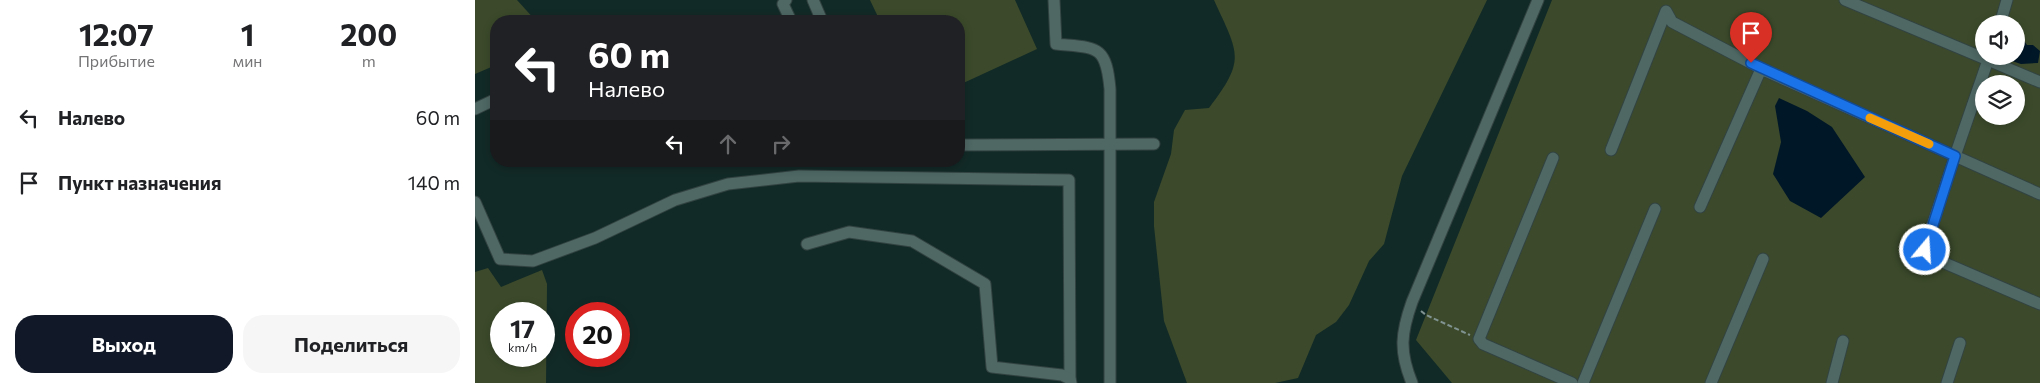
<!DOCTYPE html>
<html lang="ru">
<meta charset="utf-8">
<style>
:root{--surface:#fff;--page:#f6f6f6;--text:#202124;--muted:#757577;--accent:#111827}
body{margin:0;font-family:Commissioner,sans-serif;background:var(--page);color:var(--text);height:100vh;display:flex;flex-direction:column;font-size:19px;white-space:nowrap}
*{box-sizing:border-box;margin:0}
p{font-size:16px;color:var(--muted)}
.icon{flex:none;width:28px;height:28px;fill:none;stroke:currentColor;stroke-width:2;stroke-linecap:round;stroke-linejoin:round}
.map{position:relative;flex:1;overflow:hidden}
.details{display:flex;flex-direction:column;background:var(--surface);width:475px}
.details>*{flex:none}
.banner{position:absolute;left:15px;top:15px;width:475px;height:152px;border-radius:20px;box-shadow:0 2px 8px #0003;background:#202124;color:#fff;overflow:hidden}
.tools{position:absolute;left:1500px;top:15px;display:grid;gap:10px}
.tools a{display:grid;place-items:center;width:50px;height:50px;border-radius:50%;background:var(--surface);box-shadow:0 2px 8px #0003;font-size:25px}
.speed{position:absolute;left:15px;top:302px;display:flex;gap:10px;font-size:25px;font-weight:700;text-align:center}
.speed>*{display:grid;place-content:center;width:65px;height:65px;border-radius:50%;background:var(--surface);box-shadow:0 2px 8px #0003;line-height:1}
.speed small{font-size:12px;font-weight:400}
.speed .limit{border:8px solid #d22;background:#fff;color:#111}
.pin{position:absolute;display:grid;place-items:center;width:42px;height:42px;color:#fff;margin:-51px -21px;border-radius:50% 50% 50% 0;rotate:-45deg;box-shadow:0 0 5px #0007}
.pin .icon{rotate:45deg}
.me{position:absolute;width:55px;margin:-28px;rotate:18deg;stroke-linejoin:round;filter:drop-shadow(0 0 4px #0008)}
.turn{display:flex;align-items:center;gap:18px;height:105px;padding:0 15px;font-size:22px}
.turn .icon{width:65px;height:65px;stroke-width:2.5}
.turn b{display:block;font-size:35px;line-height:42px}
.lanes{display:flex;align-items:center;height:48px;padding:0 15px;background:#0003;justify-content:center;gap:25px;direction:ltr}
.lanes .off{opacity:.35}
.eta{display:flex;justify-content:space-evenly;align-items:center;height:85px;text-align:center}
.eta b{font-size:30px;font-weight:700;line-height:35px}
.button{display:flex;gap:10px;margin-top:auto;padding:10px 15px}
.button a{flex:1;height:58px;border-radius:20px;background:var(--accent);color:#fff;font-size:20px;font-weight:700;line-height:58px;text-align:center}
.button a+a{background:var(--page);color:var(--text)}
ul{padding:0;list-style:none}
li{display:flex;align-items:center;gap:15px;height:65px;padding:0 15px}
li div{flex:1}
li b{display:block;font-size:19px}
li em{font-style:normal}
main{display:flex;flex:1;min-height:0}
.map>svg:first-child{display:block}
</style>
<main>
<section class="details">
<div class="eta">
<div><b>12:07</b><p>Прибытие</p></div>
<div><b>1</b><p>мин</p></div>
<div><b>200</b><p>m</p></div>
</div>
<ul>
<li><svg class="icon" aria-label="left" viewBox="0 0 24 24"><path d="M17 20v-9H6M10 6l-5 5 5 5"/></svg><div><b>Налево</b></div><em>60 m</em></li>
<li><svg class="icon" aria-label="arrive" viewBox="0 0 24 24"><path d="M6 21V4h12l-3 4 3 4H6"/></svg><div><b>Пункт назначения</b></div><em>140 m</em></li>
</ul>
<div class="button"><a>Выход</a><a>Поделиться</a></div>
</section>
<div class="map">
<svg width="1565" height="383" viewBox="0 0 1565 383">
<rect width="100%" height="100%" fill="#122a27"/>
<g fill="#3c4a2b" fill-rule="evenodd">
<polygon points="0,0 42,0 61,21 21,21 21,65 0,74"/>
<polygon points="395,0 540,0 562,49 484,85 484,21 405,21"/>
<path d="M 739,0 L 1012,0 L 927,176 L 909,244 L 894,261 L 874,305 L 861,322 L 841,335 L 823,378 L 800,383 L 712,383 L 689,321 L 679,226 L 679,202 L 696,154 L 699,130 L 710,110 L 734,108 C 772,59 763,53 739,0 Z"/>
<path d="M 1077,0 L 1565,0 L 1565,383 L 977,383 L 941,340 ZM 1509,24 L 1541,24 L 1541,56 L 1509,56 ZM 1509,84 L 1541,84 L 1541,116 L 1509,116 Z"/>
<path d="M 13,268 L 26,287 L 67,270 L 72,284 L 71,383 L 0,383 L 0,272 ZM 26,314 L 69,314 L 69,356 L 26,356 Z"/>
</g>
<g fill="#001728">
<polygon points="1541,36 1549,41 1552,45 1558,45 1565,51 1563,63 1546,64 1537,61 1535,56 1541,56"/>
<polygon points="1304,98 1332,111 1357,127 1390,177 1346,218 1315,201 1298,174 1306,142 1300,106"/>
</g>
<g fill="none" stroke-linecap="round" stroke-linejoin="round">
<g stroke="#324341" stroke-width="13">
<g id="minor">
<polyline points="311,0 308,4 316,21"/>
<polyline points="338,0 347,21"/>
<path d="M 579,0 L 581,44 C 622,48 631,44 635,89 L 635,383"/>
<polyline points="1370,0 1513,60 1480,156 1565,194"/>
<polyline points="1525,24 1532,0"/>
<polyline points="1515,56 1513,60 1565,82"/>
<polyline points="0,109 21,99"/>
<polyline points="484,145 679,144"/>
<polyline points="1136,150 1191,11 1197,22 1291,71"/>
<polyline points="1078,158 1004,339 1008,344 1097,383"/>
<polyline points="0,202 25,259 58,261 120,238 200,200 253,184 324,176 594,180 595,379"/>
<polyline points="1225,207 1286,69 1480,156 1449,250 1458,258 1565,304"/>
<polyline points="332,244 374,232 437,241 510,284 517,367 587,375 595,379 596,383"/>
<path d="M 937,383 C 924,351 926,333 937,302 L 1063,0"/>
<polyline points="1108,383 1180,209"/>
<polyline points="1236,383 1288,259"/>
<polyline points="1357,383 1368,341"/>
<polyline points="1472,383 1485,343"/>
</g>
</g>
<polyline stroke="#809391" stroke-width="2" stroke-dasharray="5 2.5" stroke-linecap="butt" points="946,311 951,315 995,335"/>
<use href="#minor" stroke="#4f6864" stroke-width="11"/>
</g>
<g fill="none" stroke-linecap="round" stroke-linejoin="round">
<g stroke="#114b97" stroke-width="12">
<polyline id="route" points="1276,63 1480,156 1450,250"/>
</g>
<use href="#route" stroke="#1a73e8" stroke-width="9"/>
<polyline stroke="#f59e0b" stroke-width="9" points="1395,118 1454,144"/>
</g>
</svg>
<div class="tools">
<a><svg class="icon" aria-label="sound" viewBox="0 0 24 24"><path d="M4 9h4l5-4v14l-5-4H4zM17 9q2 3 0 6"/></svg></a>
<a><svg class="icon" aria-label="layers" viewBox="0 0 24 24"><path d="M12 4l9 5-9 5-9-5zM3 14l9 5 9-5"/></svg></a>
</div>
<div class="speed"><div>17<small>km/h</small></div><div class="limit">20</div></div>
<div class="pin" style="left:1276px;top:63px;background:#d93025"><svg class="icon" aria-label="arrive" viewBox="0 0 24 24"><path d="M6 21V4h12l-3 4 3 4H6"/></svg></div>
<svg class="me" style="left:1450px;top:250px" viewBox="-20 -20 40 40"><circle r="17" fill="#1a73e8" stroke="#fff" stroke-width="3"/><path d="M0-11L8 9 0 5-8 9z" fill="#fff"/></svg>
<div class="banner">
<div class="turn"><svg class="icon" aria-label="left" viewBox="0 0 24 24"><path d="M17 20v-9H6M10 6l-5 5 5 5"/></svg><div><b>60 m</b>Налево</div></div>
<div class="lanes"><svg class="icon" aria-label="left" viewBox="0 0 24 24"><path d="M17 20v-9H6M10 6l-5 5 5 5"/></svg><svg class="icon off" aria-label="ahead" viewBox="0 0 24 24"><path d="M12 20V5M6 11l6-6 6 6"/></svg><svg class="icon off" aria-label="right" viewBox="0 0 24 24"><path d="M7 20v-9h11M14 6l5 5-5 5"/></svg></div>
</div>
</div>
</main>
